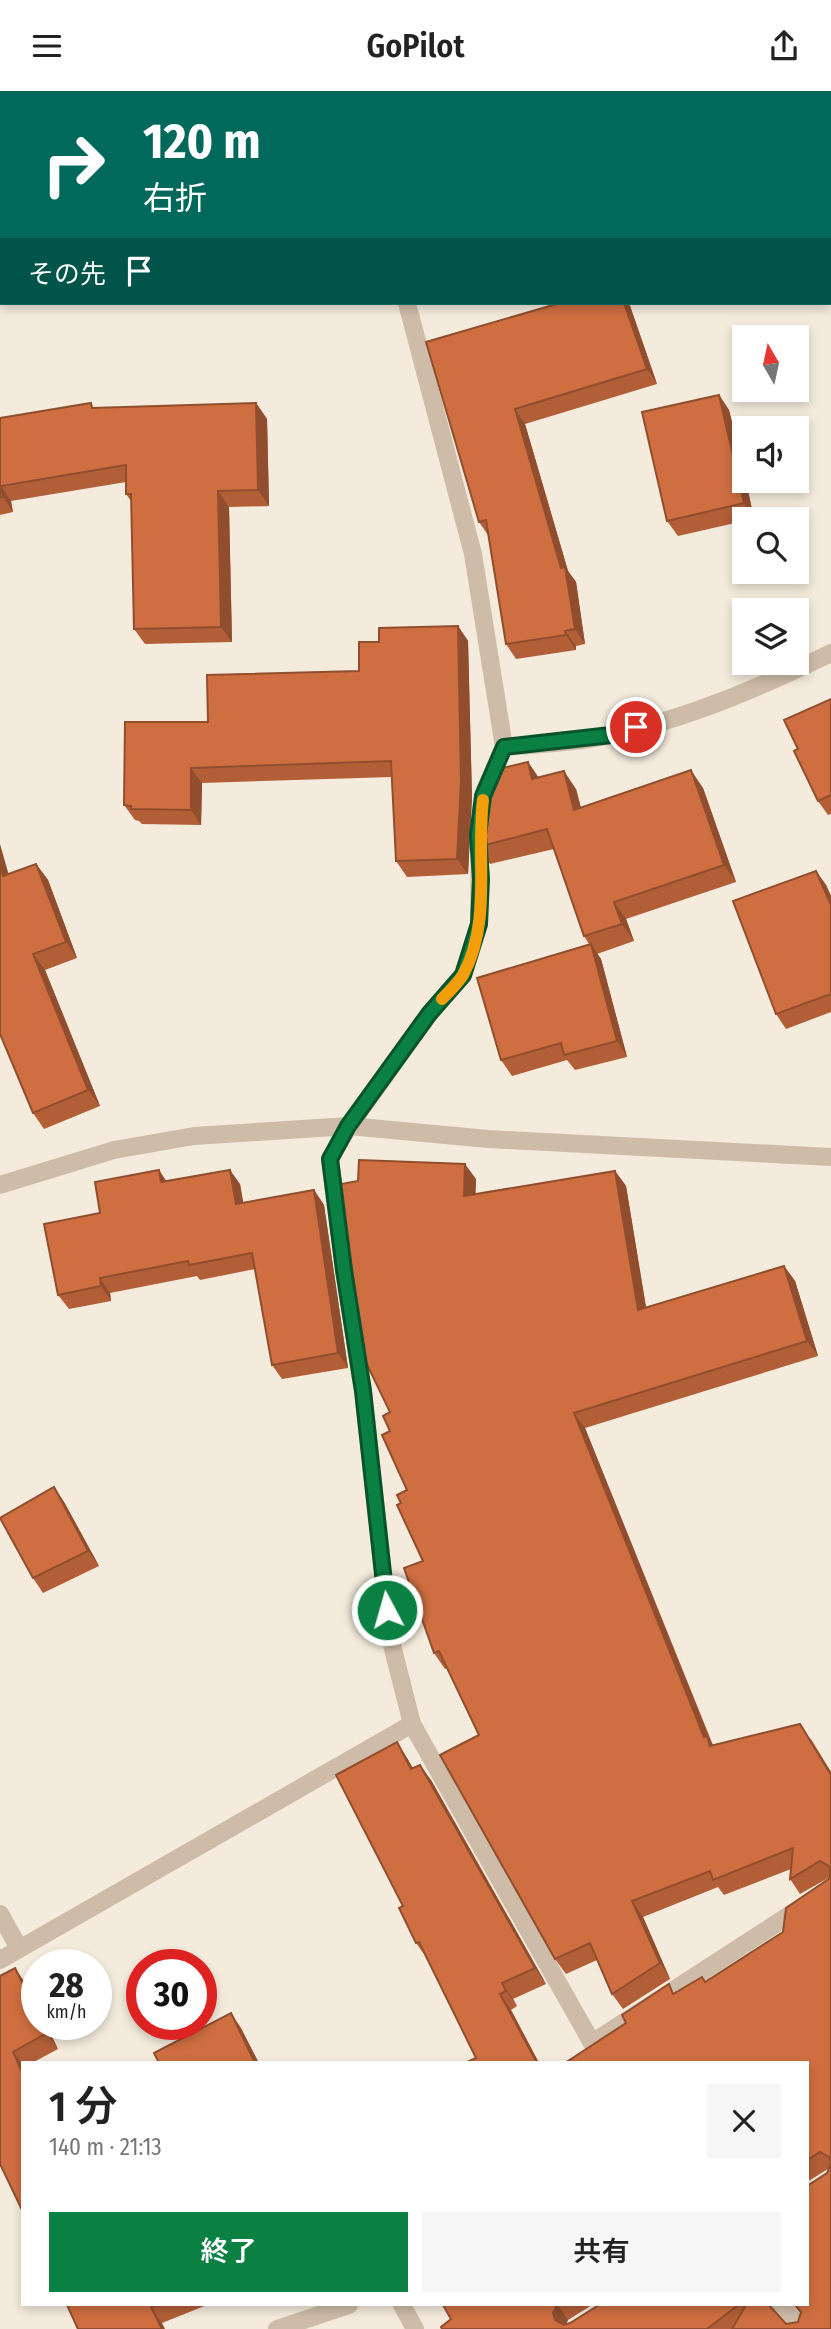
<!DOCTYPE html>
<html lang="ja">
<meta charset="utf-8">
<style>
:root{--surface:#fff;--page:#f6f6f6;--text:#222;--muted:#767676;--accent:#0b8043}
body{margin:0;font-family:"Fira Sans Condensed","Noto Sans JP",sans-serif;background:var(--page);color:var(--text);height:100vh;display:flex;flex-direction:column;font-size:26px;white-space:nowrap}
*{box-sizing:border-box;margin:0}
p{font-size:23px;color:var(--muted)}
.icon{flex:none;width:38px;height:38px;fill:none;stroke:currentColor;stroke-width:2;stroke-linecap:round;stroke-linejoin:round}
.map{position:relative;flex:1;overflow:hidden}
.side{position:absolute;left:21px;top:1970px;width:788px;height:245px;display:flex;flex-direction:column;background:var(--surface);border-radius:0px;box-shadow:0 4px 10px #0003}
.side>*{flex:none}
.hud{position:absolute;left:0px;top:0px;width:831px;height:214px;box-shadow:0 4px 10px #0003;background:#00695c;color:#fff;overflow:hidden}
.needle{width:46px;rotate:351deg}
.tools{position:absolute;left:732px;top:234px;display:grid;gap:14px}
.tools a{display:grid;place-items:center;width:77px;height:77px;border-radius:0px;background:var(--surface);box-shadow:0 4px 10px #0003;font-size:35px}
.speed{position:absolute;left:21px;top:1858px;display:flex;gap:14px;font-size:35px;font-weight:700;text-align:center}
.speed>*{display:grid;place-content:center;width:91px;height:91px;border-radius:50%;background:var(--surface);box-shadow:0 4px 10px #0003;line-height:1}
.speed small{font-size:18px;font-weight:400}
.speed .limit{border:10px solid #d22;background:#fff;color:#111}
.pin{position:absolute;display:grid;place-items:center;width:60px;height:60px;color:#fff;margin:-30px;border:4px solid #fff;border-radius:50%;box-shadow:0 2px 7px #0007}
.me{position:absolute;width:77px;margin:-38px;rotate:354deg;stroke-linejoin:round;filter:drop-shadow(0 0 5px #0008)}
.turn{display:flex;align-items:center;gap:24px;height:147px;padding:0 28px;font-size:32px}
.turn .icon{width:91px;height:91px;stroke-width:2.5}
.turn b{display:block;font-size:49px;line-height:60px}
.then{display:flex;align-items:center;height:66px;padding:0 28px;background:#0003;gap:14px;font-size:26px}
.round{display:grid;place-items:center;flex:none;width:74px;height:74px;border-radius:0px;background:var(--page)}
.head{display:flex;align-items:center;justify-content:space-between;height:119px;padding:0 28px}
h1{font-size:42px;font-weight:600;line-height:52px}
.primary-button{display:flex;gap:14px;margin-top:auto;padding:14px 28px}
.primary-button a{flex:1;height:80px;border-radius:0px;background:var(--accent);color:#fff;font-size:28px;font-weight:600;line-height:80px;text-align:center}
.primary-button a+a{background:var(--page);color:var(--text)}
header{display:flex;justify-content:space-between;align-items:center;height:91px;padding:0 28px;background:var(--surface);font-size:32px;font-weight:600}
.map>svg:first-child{display:block}
</style>
<header><svg class="icon" aria-label="menu" viewBox="0 0 24 24"><path d="M4 6h16M4 12h16M4 18h16"/></svg>GoPilot<svg class="icon" aria-label="share" viewBox="0 0 24 24"><path d="M12 15V3M7 8l5-5 5 5M5 13v7h14v-7"/></svg></header>
<div class="map">
<svg width="831" height="2238" viewBox="0 0 831 2238">
<rect width="100%" height="100%" fill="#f4ebdd"/>
<g fill="none" stroke-linecap="round" stroke-linejoin="round">
<g stroke="#cebca8" stroke-width="18">
<polyline points="319,0 320,2"/>
<polyline points="407,212 473,463 504,656 484,701"/>
<path d="M 504,656 C 539,653 575,652 610,644 C 687,628 761,596 831,562"/>
<polyline points="0,1094 114,1059 194,1045 349,1035 488,1048 831,1066"/>
<polyline points="412,1633 592,1952 831,1797"/>
<polyline points="0,1823 19,1857"/>
<polyline points="0,1869 412,1633 390,1546 363,1300 344,1179 330,1068 349,1035 429,923 463,884 479,833 480,735"/>
<polyline points="402,2214 415,2238"/>
<polyline points="781,2214 801,2238"/>
<polyline points="277,2238 349,2214"/>
</g>
</g>
<g fill="#b25f38">
<polygon points="653,0 667,0 664,2 655,2"/>
<polygon points="831,0 831,89 830,90 830,2"/>
<polygon points="560,212 629,212 657,293 525,333 568,480 576,491 585,553 576,555 576,559 516,568 506,553 488,444 479,431 426,251"/>
<polygon points="719,304 729,319 744,381 744,390 746,390 754,428 744,429 744,430 678,445 667,430"/>
<polygon points="256,312 267,328 269,415 229,416 232,551 145,553 134,538 131,410 126,403 126,391 11,410 13,421 0,424 0,327 94,317"/>
<polygon points="458,535 468,550 472,706 468,783 407,786 396,770 392,686 202,692 201,734 142,733 139,730 135,729 124,714 208,631 359,580 379,551"/>
<polygon points="831,608 831,723 828,724 818,710 798,658"/>
<polygon points="528,671 539,687 576,698 581,717 703,697 736,791 626,828 634,850 597,863 601,868 627,966 575,979 567,969 512,985 501,969 589,853 584,845 554,758 490,773 478,756"/>
<polygon points="36,773 48,789 77,867 45,879 100,1015 44,1038 33,1022 9,783"/>
<polygon points="816,780 826,794 831,805 831,921 786,938 776,923"/>
<polygon points="615,1080 626,1095 646,1217 784,1175 795,1190 818,1265 585,1337 713,1654 811,1648 831,1681 831,2238 442,2238 451,2228 443,2214 592,2214 568,2229 566,2233 570,2232 599,2214 771,2214 772,2217 786,2233 798,2231 801,2223 794,2214 807,2214 827,2082 828,2078 807,2091 807,1972 675,1902 706,1891 783,1841 830,1786 800,1803 790,1788 791,1778 724,1804 718,1796 643,1826 670,1888 623,1918 612,1903 597,1869 566,1883 555,1868 479,1644 447,1577 445,1578 434,1562 423,1470 401,1412 407,1399 390,1340 390,1321 476,1088 475,1103"/>
<polygon points="166,1090 240,1093 243,1112 314,1099 324,1114 348,1277 282,1288 272,1274 255,1178 200,1189 197,1185 110,1202 111,1210 69,1218 58,1204 100,1122"/>
<polygon points="54,1396 64,1411 99,1475 43,1502 33,1487"/>
<polygon points="407,1667 413,1677 431,1689 546,1893 513,1908 517,1915 511,1919 539,1972 465,1972 476,1967 427,1867 416,1852 403,1815"/>
<polygon points="0,1885 26,1893 37,1916 37,1934 46,1934 58,1958 32,1972 23,1972 23,2121"/>
<polygon points="67,2214 207,2214 162,2232"/>
</g>
<g fill="#914e2e">
<polygon points="624,212 629,212 657,293 647,278"/>
<polygon points="719,304 729,319 744,381 744,390 746,390 754,428 744,412"/>
<polygon points="256,312 267,328 269,415 258,399"/>
<polygon points="515,318 525,333 568,480 576,491 585,553 575,538 561,477"/>
<polygon points="1,395 11,410 13,421 3,406"/>
<polygon points="218,400 229,416 232,551 221,536"/>
<polygon points="458,535 468,550 472,706 468,783 457,768"/>
<polygon points="565,540 576,555 576,559 566,544"/>
<polygon points="528,671 540,689 532,688"/>
<polygon points="191,677 202,692 201,734 191,719"/>
<polygon points="691,679 703,697 736,791 724,774"/>
<polygon points="564,680 576,698 586,737 574,719"/>
<polygon points="0,753 14,802 3,785 0,775"/>
<polygon points="36,773 48,789 77,867 66,851"/>
<polygon points="816,780 826,794 831,805 831,814"/>
<polygon points="614,811 626,828 634,850 622,833"/>
<polygon points="591,853 601,868 627,966 617,950"/>
<polygon points="33,863 45,879 100,1015 88,999"/>
<polygon points="465,1073 476,1088 475,1120 464,1105"/>
<polygon points="159,1079 169,1094 161,1091"/>
<polygon points="230,1079 240,1093 246,1127 236,1113"/>
<polygon points="615,1080 626,1095 649,1234 638,1219"/>
<polygon points="314,1099 324,1114 348,1277 338,1262"/>
<polygon points="784,1175 795,1190 818,1265 807,1250"/>
<polygon points="100,1187 110,1202 111,1210 101,1195"/>
<polygon points="574,1322 585,1337 711,1651 717,1660 721,1670 704,1646"/>
<polygon points="54,1396 64,1411 99,1475 88,1460"/>
<polygon points="800,1633 831,1681 831,1684"/>
<polygon points="397,1651 407,1667 422,1694 411,1678"/>
<polygon points="420,1674 431,1689 546,1893 535,1877"/>
<polygon points="632,1810 643,1826 670,1888 660,1872"/>
<polygon points="15,1877 26,1893 37,1916 37,1922"/>
<polygon points="502,1892 513,1908 517,1915 506,1900"/>
<polygon points="500,1903 511,1919 539,1972 537,1972"/>
<polygon points="231,1922 241,1937 259,1972 255,1972"/>
<polygon points="42,1934 46,1934 58,1958 47,1942"/>
<polygon points="13,1961 23,1974 23,1983"/>
<polygon points="558,2214 568,2229 564,2238 555,2229 553,2222"/>
<polygon points="151,2216 162,2232 165,2238 162,2238"/>
</g>
<g fill="#cf6f41" stroke="#914e2e" stroke-width="2">
<rect x="18" y="0" width="242" height="2"/>
<polygon points="347,0 461,0 462,2 348,2"/>
<polygon points="777,0 831,0 831,65 830,66 830,2 778,2"/>
<polygon points="560,212 624,212 647,278 515,318 561,477 565,476 575,538 565,540 566,544 506,553 486,429 479,431 426,251"/>
<polygon points="719,304 744,412 667,430 642,321"/>
<polygon points="91,312 92,317 256,312 258,399 218,400 221,536 134,538 131,403 126,403 126,374 1,395 3,406 0,406 0,327"/>
<polygon points="458,535 461,690 457,768 396,770 391,670 191,677 191,719 131,718 131,715 124,714 125,631 208,631 207,584 359,580 359,551 379,551 379,537"/>
<polygon points="831,608 831,704 818,710 794,660 798,658 784,629"/>
<polygon points="528,671 532,688 564,680 574,719 691,679 724,774 614,811 622,833 584,845 547,738 478,756 478,727 486,681"/>
<polygon points="36,773 66,851 33,863 88,999 33,1022 0,943 0,775 3,785"/>
<polygon points="816,780 831,814 831,903 776,923 733,810"/>
<polygon points="591,853 617,950 564,964 561,952 501,969 477,887"/>
<polygon points="359,1069 465,1073 464,1105 615,1080 638,1219 784,1175 807,1250 574,1322 704,1646 707,1645 710,1655 800,1633 831,1684 831,2070 829,2066 820,2061 807,2069 807,1972 565,1972 626,1932 622,1924 669,1893 673,1903 702,1886 705,1891 783,1841 786,1817 830,1787 830,1776 820,1770 790,1788 793,1757 713,1789 710,1780 632,1810 660,1872 612,1903 590,1852 555,1868 440,1664 479,1644 439,1560 434,1562 404,1477 423,1470 397,1414 401,1412 397,1404 407,1399 382,1344 390,1340 383,1325 390,1321 359,1257 336,1094 358,1090"/>
<polygon points="159,1079 161,1091 230,1079 236,1113 314,1099 338,1262 272,1274 252,1162 189,1174 188,1170 100,1187 101,1195 58,1204 44,1133 100,1122 95,1091"/>
<polygon points="54,1396 88,1460 33,1487 0,1427"/>
<polygon points="397,1651 411,1678 420,1674 535,1877 502,1892 506,1900 500,1903 537,1972 465,1972 476,1967 419,1851 416,1852 399,1817 403,1815 336,1684"/>
<polygon points="15,1877 37,1922 37,1934 42,1934 47,1942 13,1961 23,1983 23,2121 0,2073 0,1885"/>
<polygon points="231,1922 255,1972 159,1972 154,1962"/>
<polygon points="831,2072 831,2238 732,2238 746,2214 769,2214 786,2233 798,2231 801,2221 795,2214 807,2214 807,2095 827,2082"/>
<polygon points="67,2214 157,2214 151,2216 162,2238 78,2238"/>
<polygon points="443,2214 557,2214 553,2222 555,2229 564,2234 570,2232 599,2214 738,2214 707,2238 442,2238 441,2236 451,2228"/>
</g>
<g fill="none" stroke-linecap="round" stroke-linejoin="round">
<g stroke="#07532c" stroke-width="18">
<polyline id="route" points="387,1519 363,1300 344,1179 330,1068 348,1035 429,923 463,884 479,833 481,788 478,744 483,705 504,656 611,644 636,636"/>
</g>
<use href="#route" stroke="#0b8043" stroke-width="12"/>
<path stroke="#f59e0b" stroke-width="12" d="M 442,908 C 449,901 458,892 463,884 C 492,831 476,766 483,709"/>
</g>
</svg>
<div class="tools">
<a><svg class="needle" viewBox="-14 -14 28 28"><path d="M0-13l5 13h-10z" fill="#e53935"/><path d="M0 13l5-13h-10z" fill="#767676"/></svg></a>
<a><svg class="icon" aria-label="sound" viewBox="0 0 24 24"><path d="M4 9h4l5-4v14l-5-4H4zM17 9q2 3 0 6"/></svg></a>
<a><svg class="icon" aria-label="search" viewBox="0 0 24 24"><circle cx="10" cy="10" r="6"/><path d="M15 15l6 6"/></svg></a>
<a><svg class="icon" aria-label="layers" viewBox="0 0 24 24"><path d="M12 4l9 5-9 5-9-5zM3 14l9 5 9-5"/></svg></a>
</div>
<div class="speed"><div>28<small>km/h</small></div><div class="limit">30</div></div>
<div class="pin" style="left:636px;top:636px;background:#d93025"><svg class="icon" aria-label="arrive" viewBox="0 0 24 24"><path d="M6 21V4h12l-3 4 3 4H6"/></svg></div>
<svg class="me" style="left:387px;top:1519px" viewBox="-20 -20 40 40"><circle r="17" fill="#0b8043" stroke="#fff" stroke-width="3"/><path d="M0-11L8 9 0 5-8 9z" fill="#fff"/></svg>
<div class="hud">
<div class="turn"><svg class="icon" aria-label="right" viewBox="0 0 24 24"><path d="M7 20v-9h11M14 6l5 5-5 5"/></svg><div><b>120 m</b>右折</div></div>
<div class="then">その先<svg class="icon" aria-label="arrive" viewBox="0 0 24 24"><path d="M6 21V4h12l-3 4 3 4H6"/></svg></div>
</div>
<section class="side">
<div class="head"><div><h1>1 分</h1><p>140 m · 21:13</p></div><a class="round"><svg class="icon" aria-label="close" viewBox="0 0 24 24"><path d="M6 6l12 12M18 6L6 18"/></svg></a></div>
<div class="primary-button"><a>終了</a><a>共有</a></div>
</section>
</div>
